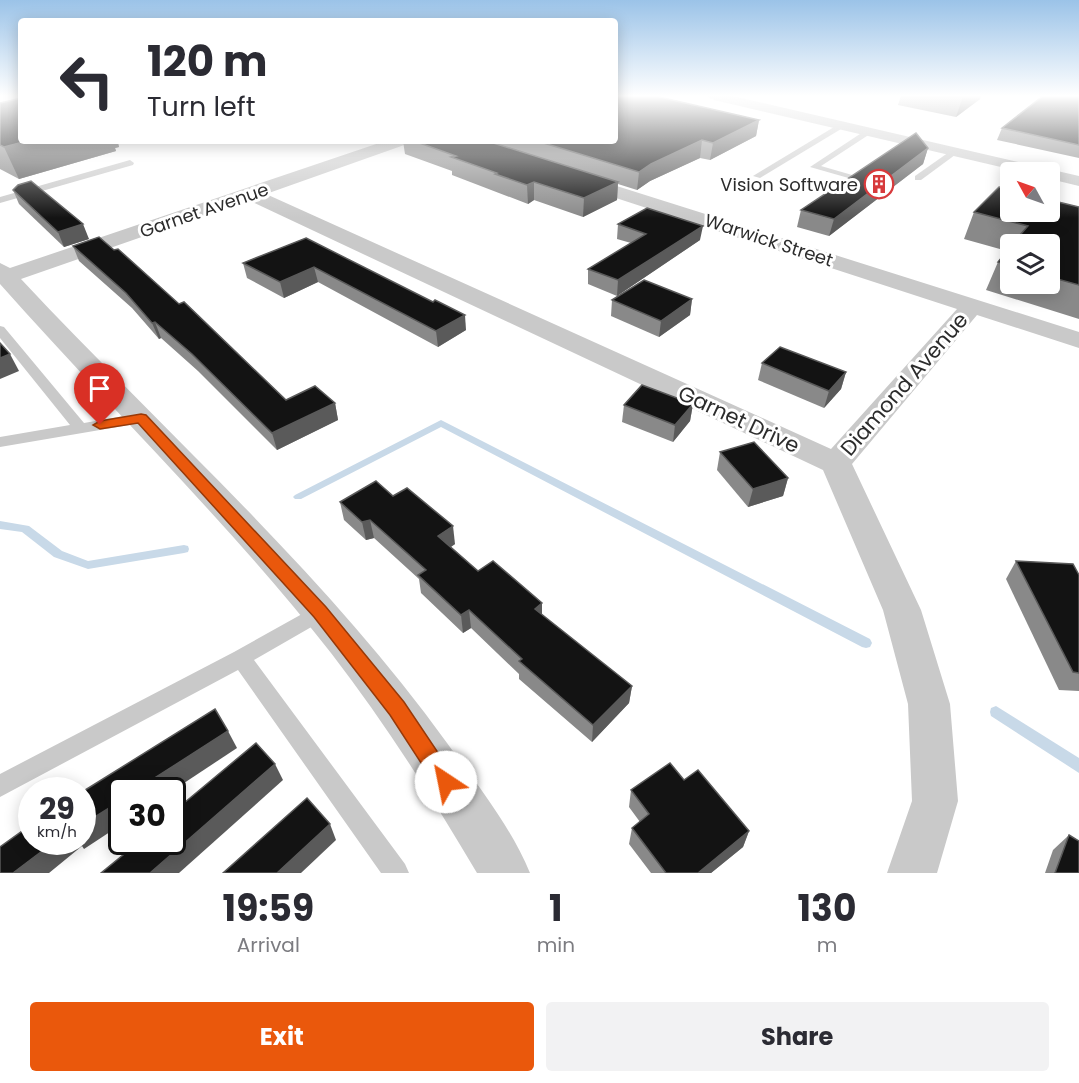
<!DOCTYPE html>
<style>
:root{--surface:#fff;--page:#f2f2f3;--text:#2b2b33;--muted:#7c7c81;--accent:#ea580c}
body{margin:0;font-family:Poppins,sans-serif;background:var(--page);color:var(--text);height:100vh;display:flex;flex-direction:column;font-size:22px;white-space:nowrap}
*{box-sizing:border-box;margin:0}
p{font-size:20px;color:var(--muted)}
.icon{flex:none;width:33px;height:33px;fill:none;stroke:currentColor;stroke-width:2;stroke-linecap:round;stroke-linejoin:round}
.map{position:relative;height:873px;overflow:hidden}
.drawer{display:flex;flex-direction:column;background:var(--surface);flex:1}
.drawer>*{flex:none}
.hud{position:absolute;left:18px;top:18px;width:600px;height:126px;border-radius:6px;box-shadow:0 3px 15px #0003;background:#fff;color:var(--text);overflow:hidden}
.needle{width:39px;rotate:310deg}
.buttons{position:absolute;left:1000px;top:162px;display:grid;gap:12px}
.buttons a{display:grid;place-items:center;width:60px;height:60px;border-radius:6px;background:var(--surface);box-shadow:0 3px 15px #0003;font-size:30px}
.speed{position:absolute;left:18px;top:777px;display:flex;gap:12px;font-size:30px;font-weight:700;text-align:center}
.speed>*{display:grid;place-content:center;width:78px;height:78px;border-radius:50%;background:var(--surface);box-shadow:0 3px 15px #0003;line-height:1}
.speed small{font-size:15px;font-weight:400}
.speed .limit{border:3px solid #111;border-radius:9px;background:#fff;color:#111}
.pin{position:absolute;display:grid;place-items:center;width:51px;height:51px;color:#fff;margin:-62px -26px;border-radius:50% 50% 50% 0;rotate:-45deg;box-shadow:0 0 6px #0007}
.pin .icon{rotate:45deg}
.me{position:absolute;width:66px;margin:-33px;rotate:326deg;stroke-linejoin:round;filter:drop-shadow(0 0 4px #0008)}
.turn{display:flex;align-items:center;gap:21px;height:126px;padding:0 30px;font-size:27px}
.turn .icon{width:78px;height:78px;stroke-width:2.5}
.turn b{display:block;font-size:42px;line-height:51px}
.eta{display:flex;justify-content:space-evenly;align-items:center;height:102px;text-align:center}
.eta b{font-size:36px;font-weight:700;line-height:42px}
.action{display:flex;gap:12px;margin-top:auto;padding:12px 30px}
.action a{flex:1;height:69px;border-radius:6px;background:var(--accent);color:#fff;font-size:24px;font-weight:700;line-height:69px;text-align:center}
.action a+a{background:var(--page);color:var(--text)}
.map>svg:first-child{display:block}
</style>
<div class="map">
<svg width="1079" height="873" viewBox="0 0 1079 873">
<rect width="100%" height="100%" fill="#fff"/>
<g fill="none" stroke-linecap="round" stroke-linejoin="round">
<g fill="#c8d9e8" fill-rule="evenodd">
<polygon points="441,420 870,639 872,643 870,647 866,648 862,647 441,427 301,499 295,499 293,497 295,495"/>
<polygon points="0,521 29,526 62,551 88,561 184,545 188,546 189,549 188,552 184,553 88,569 54,557 22,532 0,529"/>
<polygon points="996,706 1079,758 1079,773 991,716 990,712 991,708"/>
</g>
<g fill="#c9c9c9" fill-rule="evenodd">
<polygon points="839,124 846,126 760,178 753,176"/>
<polygon points="866,130 873,132 821,166 859,177 859,181 810,167"/>
<polygon points="952,150 959,152 921,180 915,180 915,176"/>
<polygon points="130,160 134,163 133,165 0,203 0,197"/>
<polygon points="0,326 4,327 84,423 141,413 148,418 141,423 0,447 0,437 70,425 0,338"/>
<polygon points="320,604 327,606 330,612 327,618 254,660 405,864 409,873 381,873 238,670 0,797 0,774 234,652"/>
</g>
<g fill="#c9c9c9" fill-rule="evenodd">
<polygon points="707,96 733,96 1079,176 1079,186 1050,179 1050,172 1022,172 714,100"/>
<path d="M 385,141 L 409,141 L 407,144 L 266,194 L 831,449 L 957,309 L 573,184 L 570,180 L 573,176 L 585,176 L 1079,332 L 1079,348 L 977,315 L 852,464 L 921,610 L 950,704 L 958,801 L 937,873 L 887,873 L 912,801 L 908,704 L 883,610 L 823,470 L 248,200 L 21,279 C 165,433 324,572 447,743 C 477,784 511,827 530,873 L 477,873 C 432,797 385,723 331,653 C 229,523 109,407 0,284 L 0,263 L 10,268 Z"/>
</g>
</g>
<g fill="#898989" fill-rule="evenodd">
<polygon points="901,96 981,96 980,99 956,117 898,105"/>
<polygon points="1079,96 1079,158 997,140 1002,128"/>
<polygon points="0,103 122,142 118,143 119,147 115,148 116,151 19,179 0,169"/>
<polygon points="759,120 756,136 710,160 700,158 650,181 637,190 618,184 617,200 583,217 534,200 528,204 452,175 452,171 405,154 403,141 615,141"/>
<polygon points="928,148 923,164 829,236 797,227 801,210"/>
<polygon points="13,190 89,239 64,247 19,204"/>
<path d="M 1079,207 L 1079,319 L 986,290 L 998,262 L 1007,251 L 964,239 L 974,212 ZM 1011,244 L 1050,244 L 1050,284 L 1011,284 Z"/>
<polygon points="618,224 700,240 617,296 588,284 588,269 631,243 617,239"/>
<polygon points="306,238 433,302 466,330 438,347 318,282 284,298 247,278 243,263"/>
<polygon points="73,246 286,400 335,403 338,420 277,450 198,371 161,338 159,339 132,308 79,261"/>
<polygon points="692,299 690,315 659,337 611,316 612,300"/>
<polygon points="762,363 846,372 841,389 824,408 758,380"/>
<polygon points="693,404 690,421 673,442 622,422 624,405"/>
<polygon points="720,452 788,478 783,496 748,507 717,470"/>
<polygon points="393,496 455,544 451,547 478,571 542,615 632,686 629,703 592,742 519,679 519,674 471,628 463,633 421,593 419,579 374,538 366,540 344,520 340,502"/>
<polygon points="1016,561 1079,575 1079,691 1059,690 1006,579"/>
<polygon points="684,780 749,831 743,847 711,873 651,873 629,844 632,828 640,822 629,807 631,790"/>
<polygon points="1069,835 1079,873 1045,873 1053,850"/>
</g>
<g fill="#5a5a5a">
<polygon points="963,96 981,96 980,99 956,117"/>
<polygon points="759,120 756,136 710,160 713,143"/>
<polygon points="702,140 700,158 650,181 637,190 639,172 651,164"/>
<polygon points="27,141 121,141 122,142 118,143 119,147 115,148 116,151 19,179 4,147"/>
<polygon points="928,148 923,164 829,236 834,219"/>
<polygon points="534,182 534,200 528,204 527,185"/>
<polygon points="618,182 617,200 583,217 584,198"/>
<polygon points="83,224 89,239 64,247 58,232"/>
<polygon points="703,226 700,240 617,296 618,280"/>
<polygon points="314,267 318,282 284,298 280,282"/>
<polygon points="692,299 690,315 659,337 661,321"/>
<polygon points="465,315 466,330 438,347 436,331"/>
<polygon points="155,322 161,338 159,339 152,323"/>
<polygon points="10,354 19,371 0,379 0,358"/>
<polygon points="846,372 841,389 824,408 829,391"/>
<polygon points="335,403 338,420 277,450 272,433"/>
<polygon points="693,404 690,421 673,442 675,425"/>
<polygon points="788,478 783,496 748,507 753,489"/>
<polygon points="370,520 374,538 366,540 362,522"/>
<polygon points="453,526 455,544 440,554 438,536"/>
<polygon points="542,603 542,621 535,609"/>
<polygon points="469,610 471,628 463,633 461,615"/>
<polygon points="632,686 629,703 592,742 593,725"/>
<polygon points="228,731 237,748 172,791 136,790"/>
<polygon points="275,764 283,780 179,873 150,873"/>
<polygon points="122,800 122,824 84,849 82,846 49,873 13,873 54,842 82,842 82,825"/>
<polygon points="330,824 336,840 301,873 277,873"/>
<polygon points="749,831 743,847 711,873 698,873"/>
</g>
<g fill="#131313" stroke="#5a5a5a" stroke-width="1.5">
<polygon points="615,96 655,96 759,120 713,143 702,140 651,164 639,172 537,141 615,141"/>
<polygon points="1043,96 1079,96 1079,145 1002,128"/>
<polygon points="21,98 21,141 27,141 4,147 0,145 0,103"/>
<polygon points="916,133 928,148 834,219 801,210"/>
<polygon points="414,141 487,141 618,182 584,198 534,182 527,185 495,174 497,173 451,157 456,156"/>
<polygon points="31,181 83,224 58,232 13,190 18,185"/>
<polygon points="999,187 1011,190 1011,212 1050,212 1050,200 1079,207 1079,285 1050,277 1050,244 1012,244 1028,226 974,212"/>
<polygon points="647,208 703,226 618,280 588,269 646,234 618,224"/>
<polygon points="99,237 114,250 118,249 179,304 184,302 286,400 315,386 335,403 272,433 192,354 155,322 152,323 126,293 73,246"/>
<polygon points="306,238 433,302 435,300 465,315 436,331 314,267 280,282 243,263"/>
<polygon points="1011,246 1011,265 998,262"/>
<polygon points="644,280 692,299 661,321 612,300"/>
<polygon points="0,343 10,354 0,358"/>
<polygon points="780,347 846,372 829,391 762,363"/>
<polygon points="642,385 693,404 675,425 624,405"/>
<polygon points="754,442 788,478 753,489 720,452"/>
<polygon points="376,481 393,496 407,488 453,526 438,536 478,571 493,561 542,603 535,609 632,686 593,725 519,661 522,659 469,610 461,615 418,575 426,570 370,520 362,522 340,502"/>
<polygon points="1016,561 1073,564 1079,575 1079,673 1073,672"/>
<polygon points="215,709 228,731 136,790 122,790 122,800 82,825 82,792"/>
<polygon points="256,743 275,764 150,873 101,873 139,842 172,842 172,813"/>
<polygon points="670,763 684,780 698,770 749,831 698,873 666,873 632,828 649,814 631,790"/>
<polygon points="307,798 330,824 277,873 223,873"/>
<polygon points="32,824 32,842 54,842 13,873 0,873 0,847"/>
<polygon points="1069,835 1079,841 1079,873 1055,873"/>
</g>
<linearGradient id="sky" x2="0" y2="1"><stop stop-color="#9bc3e8"/><stop offset="0.44" stop-color="#fff"/><stop offset="1" stop-color="#fff" stop-opacity="0"/></linearGradient>
<rect width="1079" height="218" fill="url(#sky)"/>
<polygon fill="#ea580c" stroke="#983908" stroke-width="1.5" points="141,414 146,415 326,607 404,702 453,775 456,782 453,789 446,792 438,789 390,715 314,617 138,423 100,429 93,425 100,421"/>
<defs>
<g id="building-ring" transform="scale(1.5)"><circle r="9.5" fill="#fff" stroke="#d73a3c" stroke-width="1.5"/><path d="M-4-6H4V6H1V3H-1V6H-4ZM-2.5-4.3h1.7v1.8h-1.7ZM.8-4.3h1.7v1.8H.8ZM-2.5-1h1.7V.8h-1.7ZM.8-1h1.7V.8H.8Z" fill="#d73a3c"/></g>
</defs>
<g fill-rule="evenodd">
<use href="#building-ring" x="879" y="184"/>
</g>
<g text-anchor="middle" dominant-baseline="central" stroke-width="6" stroke-linejoin="round" paint-order="stroke">
<g font-size="18" fill="#2c2c2c" stroke="#fff" text-anchor="end">
<text x="858" y="184">Vision Software</text>
</g>
<g font-size="18" fill="#2c2c2c" stroke="#fff">
<text transform="translate(204 210) rotate(-19)">Garnet Avenue</text>
<text transform="translate(769 240) rotate(18)">Warwick Street</text>
</g>
<g font-size="21" fill="#2c2c2c" stroke="#fff">
<text transform="translate(904 384) rotate(-49)">Diamond Avenue</text>
<text transform="translate(739 419) rotate(25)">Garnet Drive</text>
</g>
</g>
</svg>
<div class="buttons">
<a><svg class="needle" viewBox="-14 -14 28 28"><path d="M0-13l5 13h-10z" fill="#e53935"/><path d="M0 13l5-13h-10z" fill="#7c7c81"/></svg></a>
<a><svg class="icon" aria-label="layers" viewBox="0 0 24 24"><path d="M12 4l9 5-9 5-9-5zM3 14l9 5 9-5"/></svg></a>
</div>
<div class="speed"><div>29<small>km/h</small></div><div class="limit">30</div></div>
<div class="pin" style="left:100px;top:425px;background:#d93025"><svg class="icon" aria-label="arrive" viewBox="0 0 24 24"><path d="M6 21V4h12l-3 4 3 4H6"/></svg></div>
<svg class="me" style="left:446px;top:782px" viewBox="-20 -20 40 40"><circle r="19" fill="#fff"/><path d="M0-13L10 11 0 6-10 11z" fill="#ea580c"/></svg>
<div class="hud">
<div class="turn"><svg class="icon" aria-label="left" viewBox="0 0 24 24"><path d="M17 20v-9H6M10 6l-5 5 5 5"/></svg><div><b>120 m</b>Turn left</div></div>
</div>
</div>
<section class="drawer">
<div class="eta">
<div><b>19:59</b><p>Arrival</p></div>
<div><b>1</b><p>min</p></div>
<div><b>130</b><p>m</p></div>
</div>
<div class="action"><a>Exit</a><a>Share</a></div>
</section>
